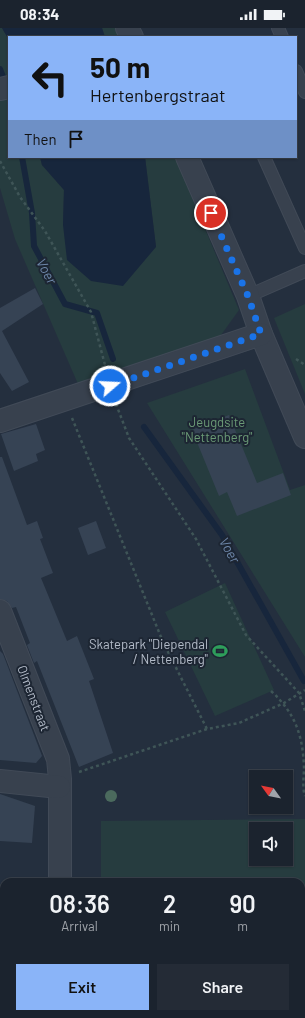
<!DOCTYPE html>
<style>
:root{--surface:#1b232e;--page:#242b36;--text:#f1f3f6;--muted:#a0a4aa;--line:#39404a;--accent:#8ab4f8}
body{margin:0;font-family:Barlow,sans-serif;background:var(--page);color:var(--text);height:100vh;display:flex;flex-direction:column;font-size:15px;white-space:nowrap}
*{box-sizing:border-box;margin:0}
p{font-size:13px;color:var(--muted)}
.icon{flex:none;width:22px;height:22px;fill:none;stroke:currentColor;stroke-width:2;stroke-linecap:round;stroke-linejoin:round}
.map{position:relative;flex:1;overflow:hidden}
.panel{position:absolute;left:0px;top:850px;width:305px;height:140px;display:flex;flex-direction:column;background:var(--surface);border-radius:12px 12px 0 0;box-shadow:0 1px 3px #0004,0 0 0 1px var(--line)}
.panel>*{flex:none}
.banner{position:absolute;left:8px;top:8px;width:289px;height:122px;border-radius:0px;box-shadow:0 1px 3px #0004,0 0 0 1px var(--line);background:#8ab4f8;color:#111;overflow:hidden}
.needle{width:26px;rotate:303deg}
.buttons{position:absolute;left:249px;top:742px;display:grid;gap:8px}
.buttons a{display:grid;place-items:center;width:44px;height:44px;border-radius:0px;background:var(--surface);box-shadow:0 1px 3px #0004,0 0 0 1px var(--line);font-size:20px}
.pin{position:absolute;display:grid;place-items:center;width:34px;height:34px;color:#fff;margin:-17px;border:2px solid #fff;border-radius:50%;box-shadow:0 1px 4px #0007}
.me{position:absolute;width:44px;margin:-22px;rotate:71deg;stroke-linejoin:round;filter:drop-shadow(0 0 3px #0008)}
.turn{display:flex;align-items:center;gap:14px;height:84px;padding:0 16px;font-size:18px}
.turn .icon{width:52px;height:52px;stroke-width:2.5}
.turn b{display:block;font-size:28px;line-height:34px}
.then{display:flex;align-items:center;height:38px;padding:0 16px;background:#0003;gap:8px;font-size:15px}
.eta{display:flex;justify-content:space-evenly;align-items:center;height:68px;text-align:center}
.eta b{font-size:24px;font-weight:600;line-height:28px}
.button{display:flex;gap:8px;margin-top:auto;padding:8px 16px}
.button a{flex:1;height:46px;border-radius:0px;background:var(--accent);color:#111;font-size:16px;font-weight:600;line-height:46px;text-align:center}
.button a+a{background:var(--page);color:var(--text)}
.status{display:flex;justify-content:space-between;align-items:center;height:28px;padding:0 20px;background:var(--surface);direction:ltr}
.status svg{height:11px;fill:currentColor}
.map>svg:first-child{display:block}
</style>
<div class="status"><b>08:34</b><svg viewBox="0 0 49 12"><path d="M0 12V9h3v3zM5 12V6h3v6zM10 12V3h3v9zM15 12V0h3v12zM26 1h20v11H26zM47 4h2v5h-2z"/></svg></div>
<div class="map">
<svg width="305" height="990" viewBox="0 0 305 990">
<rect width="100%" height="100%" fill="#242f3e"/>
<g fill="#263c3f" fill-rule="evenodd">
<polygon points="0,0 2,0 9,12 9,129 40,129 42,137 64,162 63,197 156,219 145,129 175,129 239,282 216,314 78,356 15,211 0,160"/>
<polygon points="102,0 122,0 125,9 105,9"/>
<polygon points="305,276 305,366 274,290"/>
<polygon points="245,341 290,462 305,457 305,629 147,375"/>
<polygon points="225,555 274,662 215,688 165,584"/>
<path d="M 305,791 L 305,990 L 102,990 L 102,986 L 301,986 L 301,854 L 101,854 L 101,793 ZM 256,801 L 286,801 L 286,831 L 256,831 Z"/>
</g>
<g fill="#17263c">
<polygon points="2,0 102,0 105,9 9,9 9,12"/>
<polygon points="40,129 145,129 156,219 123,258 91,253 67,232 63,197 64,162 42,137"/>
</g>
<g fill="none" stroke-linecap="round" stroke-linejoin="round">
<g stroke="#17263c" stroke-width="6">
<polyline points="0,41 6,56"/>
<polyline points="22,129 32,185 34,218 65,276 97,285 113,331"/>
<polyline points="144,399 222,507 304,653"/>
</g>
</g>
<g fill="#364354">
<polygon points="35,260 43,276 2,303 29,354 12,363 0,345 0,280"/>
<polygon points="229,387 257,455 283,445 291,467 237,488 227,464 219,468 192,402"/>
<polygon points="36,396 45,422 36,426 38,433 14,443 1,406"/>
<polygon points="0,429 2,429 27,497 37,493 43,510 40,511 53,545 41,550 67,613 77,608 94,651 89,653 113,725 79,739 37,633 34,635 27,617 30,615 16,579 12,580 7,573 0,571"/>
<polygon points="96,493 106,520 88,527 78,500"/>
<polygon points="0,623 3,626 42,728 36,735 0,732"/>
<polygon points="0,766 35,778 32,815 0,813"/>
</g>
<g fill="none" stroke-linecap="round" stroke-linejoin="round">
<g stroke="#414a57" stroke-width="14">
<g id="service">
<polyline points="278,0 282,9"/>
<polyline points="296,43 305,64"/>
<polyline points="264,129 305,220"/>
<polyline points="248,268 305,243"/>
</g>
</g>
<g stroke="#414a57" stroke-width="24">
<g id="minor">
<polyline points="127,0 132,9"/>
<polyline points="0,61 9,59"/>
<polyline points="187,129 248,268 261,306 305,409"/>
<polyline points="0,393 261,306"/>
<polyline points="0,583 58,731 60,751 60,854"/>
<polyline points="0,753 59,759"/>
<polyline points="63,986 63,990"/>
</g>
</g>
<g stroke="#3f5557" stroke-width="2.5" stroke-dasharray="3 3" stroke-linecap="butt">
<polyline points="0,133 20,169 45,203 91,284 105,337"/>
<polyline points="296,331 305,337"/>
<polyline points="116,376 129,410 196,511 246,607 299,665 305,683"/>
<polyline points="72,390 163,614 207,701"/>
<path d="M 271,663 C 295,685 303,707 304,740 C 304,748 302,760 305,768"/>
<polyline points="79,744 207,701 239,695 284,675 305,662"/>
</g>
<use href="#service" stroke="#38414e" stroke-width="12"/>
<use href="#minor" stroke="#38414e" stroke-width="22"/>
</g>
<circle fill="#4b6a5d" cx="111" cy="768" r="6"/>
<g fill="none" stroke-linecap="round" stroke-linejoin="round">
<polyline stroke="#1a73e8" stroke-width="7" stroke-dasharray="0 12.6" points="110,358 261,306 248,268 211,185"/>
</g>
<defs>
<g id="stadium-bare" transform="scale(1.2)"><path d="M0-5a6.5 5 0 1 0 0 10a6.5 5 0 1 0 0-10ZM-3.5-1.8h7v3.6h-7Z" fill="#2e9e5b" stroke="#1d2633" stroke-width="2.5" paint-order="stroke"/></g>
</defs>
<g fill-rule="evenodd">
<use href="#stadium-bare" x="220" y="623"/>
</g>
<g text-anchor="middle" dominant-baseline="central" stroke-width="4" stroke-linejoin="round" paint-order="stroke">
<g font-size="13" fill="#6b9a76" stroke="#1d2633">
<text x="217" y="394">Jeugdsite<tspan x="217" dy="15">"Nettenberg"</tspan></text>
</g>
<g font-size="13" fill="#b4bcc9" stroke="#1d2633" text-anchor="end">
<text x="208" y="616">Skatepark "Diependal<tspan x="208" dy="15">/ Nettenberg"</tspan></text>
</g>
<g font-size="13" fill="#b4bcc9" stroke="#1d2633">
<text transform="translate(34 670) rotate(69)">Olmenstraat</text>
</g>
<g font-size="14" font-style="italic" fill="#6d86a8" stroke="#1d2633">
<text transform="translate(47 243) rotate(62)">Voer</text>
<text transform="translate(230 522) rotate(60)">Voer</text>
</g>
</g>
</svg>
<div class="buttons">
<a><svg class="needle" viewBox="-14 -14 28 28"><path d="M0-13l5 13h-10z" fill="#e53935"/><path d="M0 13l5-13h-10z" fill="#a0a4aa"/></svg></a>
<a><svg class="icon" aria-label="sound" viewBox="0 0 24 24"><path d="M4 9h4l5-4v14l-5-4H4zM17 9q2 3 0 6"/></svg></a>
</div>
<div class="pin" style="left:211px;top:185px;background:#d93025"><svg class="icon" aria-label="arrive" viewBox="0 0 24 24"><path d="M6 21V4h12l-3 4 3 4H6"/></svg></div>
<svg class="me" style="left:110px;top:358px" viewBox="-20 -20 40 40"><circle r="17" fill="#1a73e8" stroke="#fff" stroke-width="3"/><path d="M0-11L8 9 0 5-8 9z" fill="#fff"/></svg>
<div class="banner">
<div class="turn"><svg class="icon" aria-label="left" viewBox="0 0 24 24"><path d="M17 20v-9H6M10 6l-5 5 5 5"/></svg><div><b>50 m</b>Hertenbergstraat</div></div>
<div class="then">Then<svg class="icon" aria-label="arrive" viewBox="0 0 24 24"><path d="M6 21V4h12l-3 4 3 4H6"/></svg></div>
</div>
<section class="panel">
<div class="eta">
<div><b>08:36</b><p>Arrival</p></div>
<div><b>2</b><p>min</p></div>
<div><b>90</b><p>m</p></div>
</div>
<div class="button"><a>Exit</a><a>Share</a></div>
</section>
</div>
